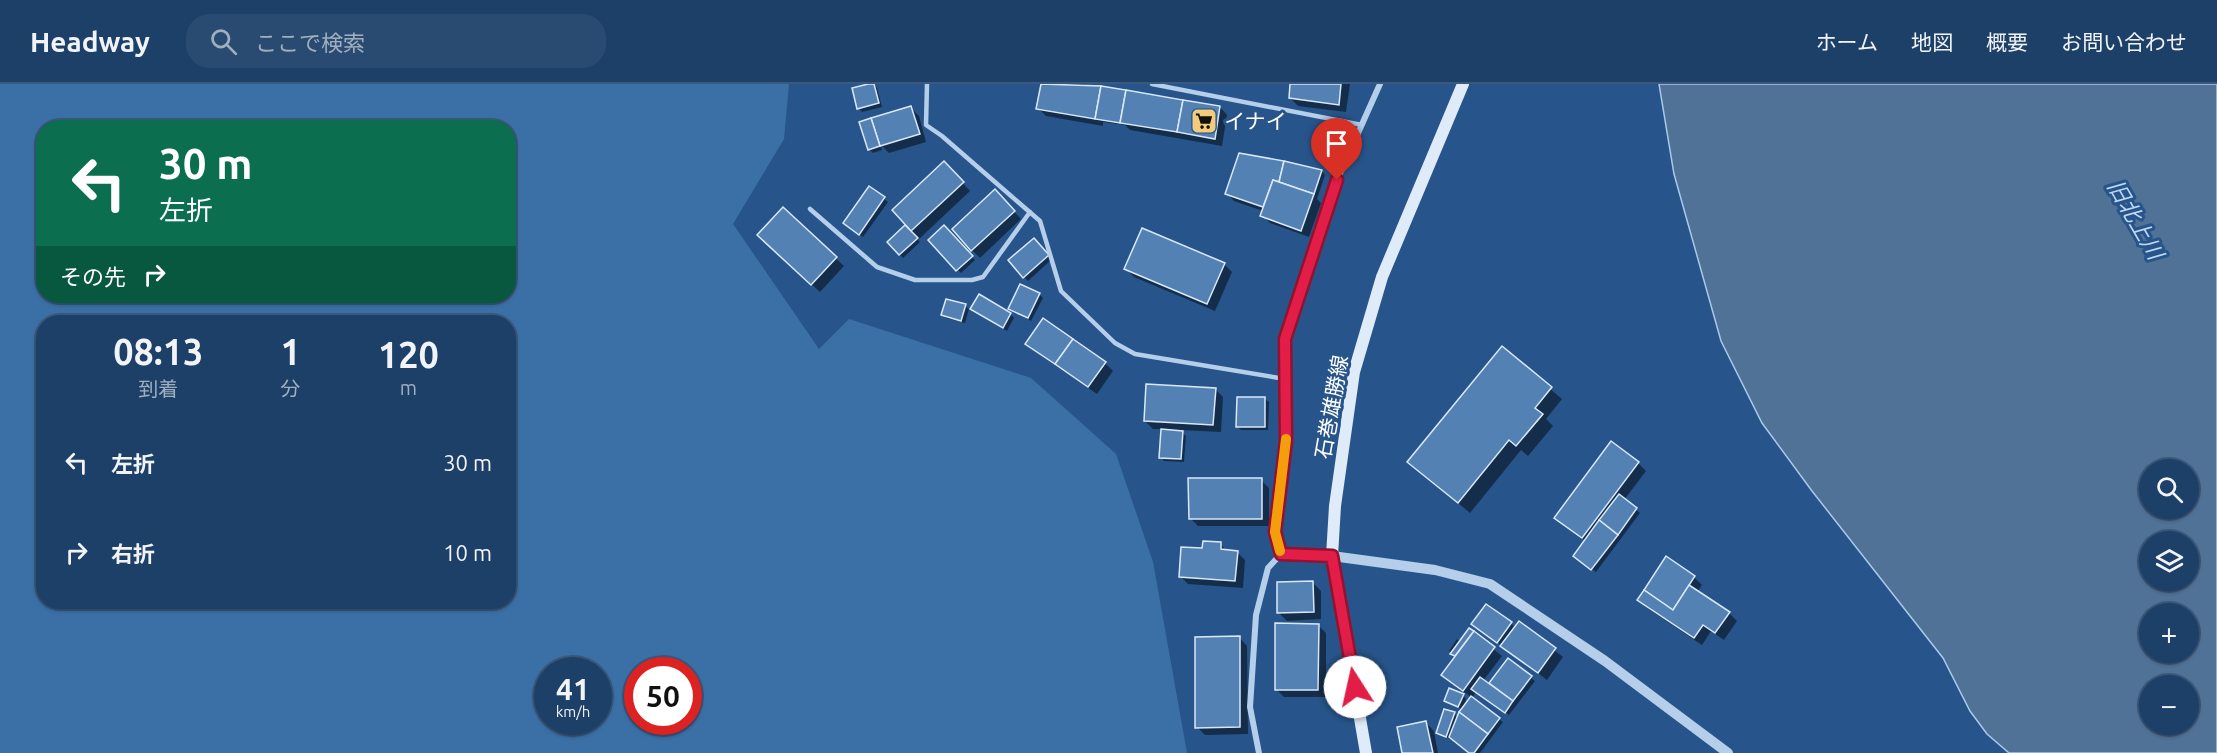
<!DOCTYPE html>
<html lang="ja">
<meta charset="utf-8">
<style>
:root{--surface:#1d4068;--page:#2a4b71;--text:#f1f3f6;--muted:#a0afc0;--line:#3b597c}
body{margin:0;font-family:Ubuntu,"Noto Sans JP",sans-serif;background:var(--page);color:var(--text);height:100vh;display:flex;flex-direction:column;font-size:22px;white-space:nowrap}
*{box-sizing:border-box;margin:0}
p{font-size:20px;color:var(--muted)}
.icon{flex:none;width:33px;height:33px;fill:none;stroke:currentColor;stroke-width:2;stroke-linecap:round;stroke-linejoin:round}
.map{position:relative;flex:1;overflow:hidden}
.panel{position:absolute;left:36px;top:231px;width:480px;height:294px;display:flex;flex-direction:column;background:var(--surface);border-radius:24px;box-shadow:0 2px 4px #0004,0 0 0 2px var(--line)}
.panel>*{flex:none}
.banner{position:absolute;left:36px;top:36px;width:480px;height:183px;border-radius:24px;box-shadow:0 2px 4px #0004,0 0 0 2px var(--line);background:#0b6e4f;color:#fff;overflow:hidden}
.tools{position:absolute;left:2139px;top:375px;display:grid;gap:12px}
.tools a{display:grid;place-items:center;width:60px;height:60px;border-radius:50%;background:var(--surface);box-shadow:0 2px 4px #0004,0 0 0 2px var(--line);font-size:30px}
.speed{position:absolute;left:534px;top:573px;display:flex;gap:12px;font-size:30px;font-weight:700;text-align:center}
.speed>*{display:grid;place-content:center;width:78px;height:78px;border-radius:50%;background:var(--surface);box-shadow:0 2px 4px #0004,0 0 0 2px var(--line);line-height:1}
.speed small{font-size:15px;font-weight:400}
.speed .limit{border:9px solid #d22;background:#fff;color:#111}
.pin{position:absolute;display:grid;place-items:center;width:51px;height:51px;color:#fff;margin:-62px -26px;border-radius:50% 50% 50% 0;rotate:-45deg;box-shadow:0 0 6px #0007}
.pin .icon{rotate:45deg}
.me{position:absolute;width:66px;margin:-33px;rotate:350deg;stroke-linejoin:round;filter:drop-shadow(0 0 4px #0008)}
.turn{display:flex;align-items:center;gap:21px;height:126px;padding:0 24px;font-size:27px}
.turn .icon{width:78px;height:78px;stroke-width:2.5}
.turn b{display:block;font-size:42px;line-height:51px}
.then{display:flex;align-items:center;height:57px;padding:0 24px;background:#0003;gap:12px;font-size:22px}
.eta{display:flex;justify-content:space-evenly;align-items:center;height:102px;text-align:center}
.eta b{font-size:36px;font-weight:600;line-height:42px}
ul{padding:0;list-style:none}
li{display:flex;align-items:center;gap:18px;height:90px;padding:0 24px}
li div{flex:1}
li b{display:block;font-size:22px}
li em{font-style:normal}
header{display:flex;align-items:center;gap:36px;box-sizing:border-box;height:84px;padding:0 30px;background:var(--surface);border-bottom:2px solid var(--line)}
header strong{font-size:28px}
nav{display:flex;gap:33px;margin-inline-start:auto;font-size:21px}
.search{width:420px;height:54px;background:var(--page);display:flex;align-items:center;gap:15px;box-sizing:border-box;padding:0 21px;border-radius:24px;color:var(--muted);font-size:22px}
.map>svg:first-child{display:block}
</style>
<header>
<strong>Headway</strong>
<div class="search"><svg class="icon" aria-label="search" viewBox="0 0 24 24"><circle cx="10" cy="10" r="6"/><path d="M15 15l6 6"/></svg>ここで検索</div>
<nav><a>ホーム</a><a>地図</a><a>概要</a><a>お問い合わせ</a></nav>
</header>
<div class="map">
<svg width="2217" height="669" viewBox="0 0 2217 669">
<rect width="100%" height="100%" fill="#27558b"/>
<path fill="#3b70a7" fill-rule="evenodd" d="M 0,0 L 789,0 L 784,55 L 733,140 L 819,265 L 849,235 L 1031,294 L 1116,370 L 1153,478 L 1187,669 L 0,669 ZM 44,44 L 508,44 L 508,212 L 44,212 ZM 44,238 L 508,238 L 508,518 L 44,518 ZM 548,586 L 598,586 L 598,638 L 548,638 ZM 688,586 L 688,638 L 638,638 L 638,586 Z"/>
<path fill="#517297" stroke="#a9c9ea" stroke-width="1.5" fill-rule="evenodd" d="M 1659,0 L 2217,0 L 2217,669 L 2009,669 L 1987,650 L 1970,627 L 1943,574 L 1812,407 L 1762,339 L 1721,257 L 1674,90 ZM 2150,386 L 2188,386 L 2188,424 L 2150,424 ZM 2150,458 L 2188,458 L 2188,496 L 2150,496 ZM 2150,530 L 2188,530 L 2188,568 L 2150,568 ZM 2150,602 L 2188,602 L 2188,640 L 2150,640 Z"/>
<g fill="#0007">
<polygon points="874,0 877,4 882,23 862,28 859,24"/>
<polygon points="1042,0 1082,0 1220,23 1227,31 1222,62 1130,46 1125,41 1103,38 1103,42 1046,32 1038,24"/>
<polygon points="1292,0 1350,0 1346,28 1298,22 1290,14"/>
<polygon points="911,24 919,32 926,58 889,69 881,61 882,66 873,69 869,65"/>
<polygon points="1240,70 1322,87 1325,91 1317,115 1321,119 1309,153 1270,139 1262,131 1263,127 1234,117 1227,109"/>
<polygon points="944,79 970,107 918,156 920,158 903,174 889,158 907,141"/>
<polygon points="870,104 888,118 863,153 848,142"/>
<polygon points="1002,115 1021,135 980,174 972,166"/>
<polygon points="783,125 844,182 820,208 767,159"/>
<polygon points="944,143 975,176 961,189 930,156"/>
<polygon points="1034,156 1051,176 1028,197 1010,177"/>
<polygon points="1224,180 1232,188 1215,227 1134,193 1126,185"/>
<polygon points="1039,210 1043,214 1031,237 1010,224"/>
<polygon points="965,222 969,225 965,239 946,234 943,230"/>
<polygon points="971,225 1010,230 1014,234 1007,247"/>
<polygon points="1044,236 1105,279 1113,287 1097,310 1035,267 1027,260"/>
<polygon points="1502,264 1562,315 1546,335 1553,342 1528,372 1521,366 1470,429 1409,378"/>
<polygon points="1215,305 1223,313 1221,348 1180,346 1186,352 1184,378 1164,377 1161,373 1162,345 1153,345 1145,337"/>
<polygon points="1265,315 1269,318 1268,346 1241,346 1237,342"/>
<polygon points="1638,379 1646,387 1624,416 1640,429 1596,488 1578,475 1586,457 1564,441"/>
<polygon points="1261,396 1269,404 1269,442 1198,442 1190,434"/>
<polygon points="1220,460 1228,468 1237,468 1245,476 1243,504 1188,500 1180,492 1203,466"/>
<polygon points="1694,493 1702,501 1697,508 1729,529 1737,537 1724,556 1711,547 1702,561 1647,524 1639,516"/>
<polygon points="1313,499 1321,507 1321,535 1287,537 1279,529"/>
<polygon points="1511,539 1515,544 1519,539 1563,573 1547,596 1477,543"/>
<polygon points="1318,541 1326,549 1326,613 1284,613 1276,605"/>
<polygon points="1469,546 1502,572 1483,597 1490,602 1508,576 1535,597 1509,631 1476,608 1472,614 1443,591 1456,573 1449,567 1457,555 1461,558"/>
<polygon points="1240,554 1247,562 1248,650 1205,651 1197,643"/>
<polygon points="1463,611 1466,615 1463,624 1499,635 1503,638 1480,669 1470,669 1451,653 1450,655 1437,648 1454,629 1458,634 1463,626 1446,617"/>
<polygon points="1426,639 1434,647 1438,669 1404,669"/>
</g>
<g fill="#5381b3" stroke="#d9e8f7" stroke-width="1.5">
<polygon points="868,0 874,0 879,19 857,25 852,4"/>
<polygon points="1041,0 1101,2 1095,35 1036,25"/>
<polygon points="1290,0 1341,0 1339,21 1289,14"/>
<polygon points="1101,2 1126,6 1120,39 1095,35"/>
<polygon points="1126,6 1183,16 1177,48 1120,39"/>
<polygon points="1183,16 1220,22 1215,55 1177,48"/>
<polygon points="911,22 920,50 880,62 871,34"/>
<polygon points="871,34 880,62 868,66 859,38"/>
<polygon points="1239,69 1284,77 1279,98 1273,96 1263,123 1225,110"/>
<polygon points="944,77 964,98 911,147 892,126"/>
<polygon points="1284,77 1322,86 1314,110 1279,98"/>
<polygon points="1273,96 1314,110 1301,147 1260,132"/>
<polygon points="869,102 885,113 859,151 843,139"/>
<polygon points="995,105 1015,127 971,167 952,145"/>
<polygon points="783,123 837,173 811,201 757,151"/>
<polygon points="905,141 918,154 899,171 887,158"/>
<polygon points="944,141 973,172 956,187 928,156"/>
<polygon points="1142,144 1225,179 1207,220 1124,185"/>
<polygon points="1034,154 1049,171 1023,194 1008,176"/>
<polygon points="1020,200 1040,209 1028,234 1008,225"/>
<polygon points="979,210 1011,229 1003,244 970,225"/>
<polygon points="946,215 966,220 961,237 941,231"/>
<polygon points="1043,234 1073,255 1055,280 1025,260"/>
<polygon points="1073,255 1106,278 1088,303 1055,280"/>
<polygon points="1502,262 1552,303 1535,324 1543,330 1516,362 1509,356 1458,419 1407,378"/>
<polygon points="1146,300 1216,304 1213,341 1144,337"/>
<polygon points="1237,313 1265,313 1265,343 1236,343"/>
<polygon points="1161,345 1183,347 1181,375 1159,374"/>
<polygon points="1611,357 1639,378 1582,454 1554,434"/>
<polygon points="1188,394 1262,394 1262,435 1189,435"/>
<polygon points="1619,410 1637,424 1618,451 1599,436"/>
<polygon points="1599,436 1618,451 1591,486 1573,472"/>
<polygon points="1203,457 1221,458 1221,465 1238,467 1235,497 1179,493 1181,463 1202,464"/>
<polygon points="1666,472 1695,492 1673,526 1644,506"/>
<polygon points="1313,497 1314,528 1277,529 1277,498"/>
<polygon points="1689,501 1730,528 1715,549 1703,541 1694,554 1637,516 1644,506 1673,526"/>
<polygon points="1486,520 1512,538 1497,559 1471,540"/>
<polygon points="1519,537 1556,564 1538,589 1500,562"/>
<polygon points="1275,539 1319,540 1318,606 1275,606"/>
<polygon points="1469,544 1474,547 1455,572 1450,570"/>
<polygon points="1474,547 1495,563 1463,607 1441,591"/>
<polygon points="1240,552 1240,643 1195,644 1195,553"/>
<polygon points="1508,574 1532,592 1513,617 1489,599"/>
<polygon points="1480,593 1513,617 1505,629 1471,605"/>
<polygon points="1449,604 1464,610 1458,623 1444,617"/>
<polygon points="1471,612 1500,634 1488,650 1459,628"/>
<polygon points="1444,625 1455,628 1446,653 1436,649"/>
<polygon points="1459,628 1488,650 1474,669 1469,669 1449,653"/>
<polygon points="1426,637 1433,669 1402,669 1397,643"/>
</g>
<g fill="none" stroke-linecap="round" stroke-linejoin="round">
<g stroke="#b5ceea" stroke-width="4.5">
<polyline points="927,0 926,41 942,52 1040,137 1061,207 1115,259 1135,270 1285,295"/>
<polyline points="1152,0 1362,41"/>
<polyline points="810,125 877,183 915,196 972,196 983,193 1030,128"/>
</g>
<polyline stroke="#b5ceea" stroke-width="6" points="1259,669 1250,623 1256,531 1268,484 1281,470 1275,448 1286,357 1285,255 1337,96 1380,0"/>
<polyline stroke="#b5ceea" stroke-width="10" points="1281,470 1332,472 1435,486 1490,500 1605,577 1728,669"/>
<polyline stroke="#dfebf8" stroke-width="12" points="1366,669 1332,472 1335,422 1354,288 1382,193 1463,0"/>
</g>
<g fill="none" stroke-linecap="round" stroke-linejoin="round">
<g stroke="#92132f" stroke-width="15">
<polyline id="route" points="1337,96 1285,255 1286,357 1275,448 1281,470 1332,472 1355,603"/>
</g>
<use href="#route" stroke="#e11d48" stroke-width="10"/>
<polyline stroke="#f59e0b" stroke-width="10" points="1280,467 1275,448 1286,355"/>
</g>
<defs>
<g id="supermarket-square" transform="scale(1.35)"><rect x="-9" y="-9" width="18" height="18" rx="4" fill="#f2cc7a" stroke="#27558b"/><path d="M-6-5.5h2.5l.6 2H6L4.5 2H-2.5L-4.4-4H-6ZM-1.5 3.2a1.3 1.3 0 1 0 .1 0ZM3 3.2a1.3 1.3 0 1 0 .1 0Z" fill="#111"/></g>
</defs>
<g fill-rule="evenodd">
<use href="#supermarket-square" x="1204" y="37"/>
</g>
<g text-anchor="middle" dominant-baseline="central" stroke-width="6" stroke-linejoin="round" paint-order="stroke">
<g font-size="21" fill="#fff" stroke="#27558b" text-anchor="start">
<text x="1224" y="37">イナイ</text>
</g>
<g font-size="21" fill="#fff" stroke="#27558b">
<text transform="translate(1331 323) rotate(-80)">石巻雄勝線</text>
</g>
<g font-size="22" font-style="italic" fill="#c0d8f1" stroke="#27558b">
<text transform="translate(2136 135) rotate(60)">旧北上川</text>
</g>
</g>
</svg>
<div class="tools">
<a><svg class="icon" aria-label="search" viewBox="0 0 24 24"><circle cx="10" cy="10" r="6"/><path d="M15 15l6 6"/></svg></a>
<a><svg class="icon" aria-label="layers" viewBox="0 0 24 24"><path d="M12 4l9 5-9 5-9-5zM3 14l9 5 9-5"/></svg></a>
<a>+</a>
<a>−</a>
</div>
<div class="speed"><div>41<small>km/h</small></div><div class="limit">50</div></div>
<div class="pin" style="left:1337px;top:96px;background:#d93025"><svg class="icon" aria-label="arrive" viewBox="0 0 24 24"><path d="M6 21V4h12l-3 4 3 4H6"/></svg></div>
<svg class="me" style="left:1355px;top:603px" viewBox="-20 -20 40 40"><circle r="19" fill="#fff"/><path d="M0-13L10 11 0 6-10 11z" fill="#e11d48"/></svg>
<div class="banner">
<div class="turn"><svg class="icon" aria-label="left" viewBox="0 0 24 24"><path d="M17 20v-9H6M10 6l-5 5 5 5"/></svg><div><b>30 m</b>左折</div></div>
<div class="then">その先<svg class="icon" aria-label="right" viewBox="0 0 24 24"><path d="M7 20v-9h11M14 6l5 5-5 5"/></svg></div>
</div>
<section class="panel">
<div class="eta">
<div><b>08:13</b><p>到着</p></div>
<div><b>1</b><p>分</p></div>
<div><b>120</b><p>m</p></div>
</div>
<ul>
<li><svg class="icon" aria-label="left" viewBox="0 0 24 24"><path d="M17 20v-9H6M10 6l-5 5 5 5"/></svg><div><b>左折</b></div><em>30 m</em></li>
<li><svg class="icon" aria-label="right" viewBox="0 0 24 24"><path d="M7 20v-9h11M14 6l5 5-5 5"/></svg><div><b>右折</b></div><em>10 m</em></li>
</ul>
</section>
</div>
